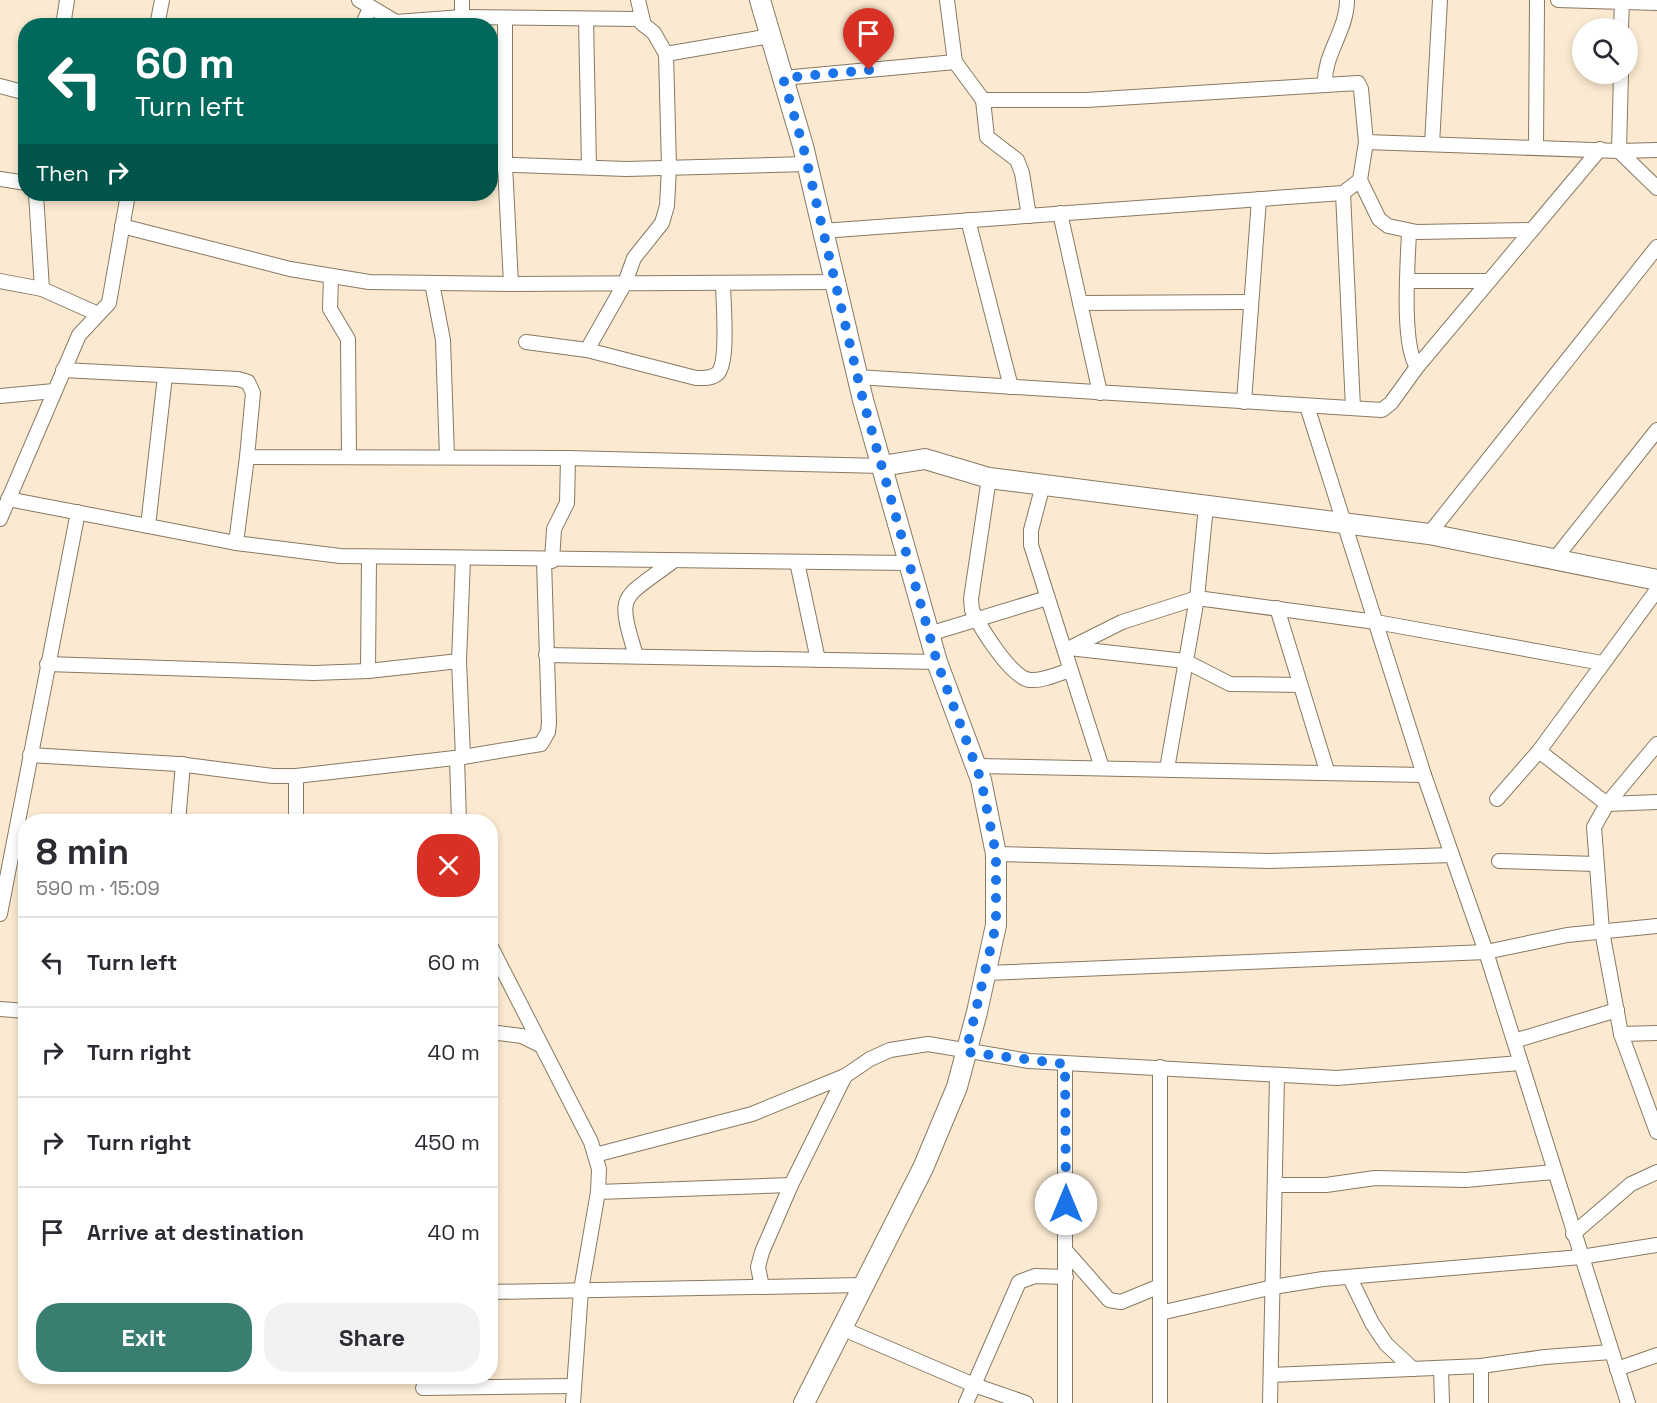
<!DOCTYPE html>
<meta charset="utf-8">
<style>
:root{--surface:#fff;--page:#f2f2f3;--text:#2b2b33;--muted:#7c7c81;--line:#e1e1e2;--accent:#3a7e71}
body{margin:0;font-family:"Space Grotesk",sans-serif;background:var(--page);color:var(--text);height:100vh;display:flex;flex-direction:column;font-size:22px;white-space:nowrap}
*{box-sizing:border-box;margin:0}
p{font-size:20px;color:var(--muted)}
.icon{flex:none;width:33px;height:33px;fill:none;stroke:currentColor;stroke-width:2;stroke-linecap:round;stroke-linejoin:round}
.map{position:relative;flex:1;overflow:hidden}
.drawer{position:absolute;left:18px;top:814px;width:480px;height:570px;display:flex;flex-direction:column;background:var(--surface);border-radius:24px;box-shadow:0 3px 9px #0003}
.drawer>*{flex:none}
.guide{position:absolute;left:18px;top:18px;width:480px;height:183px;border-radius:24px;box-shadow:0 3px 9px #0003;background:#00695c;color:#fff;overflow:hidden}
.tools{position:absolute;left:1572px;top:18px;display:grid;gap:12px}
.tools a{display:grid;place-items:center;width:66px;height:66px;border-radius:50%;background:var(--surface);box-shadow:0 3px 9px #0003;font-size:30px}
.pin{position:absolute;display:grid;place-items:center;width:51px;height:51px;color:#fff;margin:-62px -26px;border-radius:50% 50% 50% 0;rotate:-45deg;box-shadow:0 0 6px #0007}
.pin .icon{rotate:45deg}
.me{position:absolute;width:66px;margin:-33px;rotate:0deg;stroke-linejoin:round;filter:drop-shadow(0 0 4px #0008)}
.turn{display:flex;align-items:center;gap:21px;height:126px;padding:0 18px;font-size:27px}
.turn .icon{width:78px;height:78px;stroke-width:2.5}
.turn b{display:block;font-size:42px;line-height:51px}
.then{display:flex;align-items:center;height:57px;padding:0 18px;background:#0003;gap:12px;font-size:22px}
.round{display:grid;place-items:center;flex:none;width:63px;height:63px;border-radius:24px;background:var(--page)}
.headline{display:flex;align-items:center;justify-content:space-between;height:102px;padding:0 18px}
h1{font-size:36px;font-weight:600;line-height:45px}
.button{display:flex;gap:12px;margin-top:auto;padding:12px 18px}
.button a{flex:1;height:69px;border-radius:24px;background:var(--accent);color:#fff;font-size:24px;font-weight:600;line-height:69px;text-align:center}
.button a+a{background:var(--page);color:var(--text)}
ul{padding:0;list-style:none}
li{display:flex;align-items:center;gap:18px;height:90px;padding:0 18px;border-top:2px solid var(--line)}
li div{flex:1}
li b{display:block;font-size:22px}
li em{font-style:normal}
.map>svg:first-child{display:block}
</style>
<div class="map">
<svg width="1657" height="1403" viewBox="0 0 1657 1403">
<rect width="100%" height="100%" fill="#fbead1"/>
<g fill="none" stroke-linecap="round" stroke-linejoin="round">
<g stroke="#887962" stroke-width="16">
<g id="street">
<polyline points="359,0 396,22 462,17 637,19 654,33 666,54 669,167 667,206 662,223 634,258 625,283 587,350"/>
<polyline points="638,0 644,25"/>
<polyline points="947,0 955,62 983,100 1086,100 1358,83 1361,89 1366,142 1360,180 1379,219 1388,226 1417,232 1532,230"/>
<polyline points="1558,0 1657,3"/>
<polyline points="462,17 462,0"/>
<polyline points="505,18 505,165 511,284"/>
<polyline points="586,19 589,167"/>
<polyline points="63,26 67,0"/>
<polyline points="157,26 162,0"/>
<polyline points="362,26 370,8"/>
<polyline points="1621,28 1622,1"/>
<polyline points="666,54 771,36"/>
<polyline points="1621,74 1619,151 1657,188"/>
<polyline points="783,78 955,62"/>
<path d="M 1325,85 C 1323,55 1347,31 1347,0"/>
<polyline points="0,86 26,93"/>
<polyline points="983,100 987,137 1017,160 1022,173 1029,216"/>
<polyline points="1366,142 1619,151 1657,150"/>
<polyline points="1432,144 1440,0"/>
<polyline points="1536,147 1537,0"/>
<polyline points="490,164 626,169 807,164"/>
<polyline points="0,179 26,183"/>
<polyline points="1343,193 1353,408"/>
<polyline points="36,194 42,289"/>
<polyline points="1060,213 1100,393"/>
<polyline points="968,220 1011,387"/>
<polyline points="122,226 290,269 369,282 511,284 835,282"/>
<polyline points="822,231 1343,193 1360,180"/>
<path d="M 1409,231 C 1408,261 1401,344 1417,367"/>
<polyline points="331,277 330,309 348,339 349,457"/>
<polyline points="0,281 42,289 98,314"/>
<polyline points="1408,281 1489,281"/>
<polyline points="432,283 443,340 447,457"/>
<polyline points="1080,303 1251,302"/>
<path d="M 526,342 L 587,350 L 696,378 C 703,378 712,379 718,373 C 729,361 723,301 723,283"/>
<polyline points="63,370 238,379 248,382 253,393 247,457 568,458 882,466"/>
<polyline points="857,377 1382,410 1391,403 1417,367 1600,149"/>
<polyline points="0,396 54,391"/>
<polyline points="1244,402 1259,199"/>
<polyline points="1307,406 1424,775 1486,952 1628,1403"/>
<path d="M 989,478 L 971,599 L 972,610 C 980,627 1011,678 1030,680 C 1043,681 1058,674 1070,670"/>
<polyline points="1043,485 1031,530 1031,545 1102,768"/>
<polyline points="8,499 236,543 340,556 909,563"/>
<polyline points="0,519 79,335 109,303 128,194"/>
<polyline points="148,526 165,376"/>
<polyline points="1429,534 1657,247"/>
<polyline points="236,543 247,457"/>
<polyline points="463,559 459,661 463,757"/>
<polyline points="1554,560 1657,430"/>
<polyline points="552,561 554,529 567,503 568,458"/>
<polyline points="797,562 818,660"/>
<polyline points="1277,608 1327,771"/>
<polyline points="929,634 1047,598"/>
<polyline points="1069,648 1185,661 1230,684 1300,685"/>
<polyline points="1070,648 1122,622 1197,598 1376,622 1602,663"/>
<polyline points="546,655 937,662"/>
<path d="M 636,656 C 617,592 620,601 672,562"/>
<polyline points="47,664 314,673 368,671 459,661"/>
<polyline points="368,671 369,557"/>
<polyline points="1657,744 1607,804 1594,827 1602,931 1621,1034 1657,1132"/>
<polyline points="1539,751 1607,804 1657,802"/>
<polyline points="30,755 178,764 273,776 296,776 463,757 541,744 548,732 549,723 544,560"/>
<polyline points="457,758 459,822"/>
<polyline points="976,766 1424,775"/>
<polyline points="1167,769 1197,598 1206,506"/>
<polyline points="1497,799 1539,751 1657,590"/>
<polyline points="178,822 183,764"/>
<polyline points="296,822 296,776"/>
<polyline points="996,854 1270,861 1452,855"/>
<polyline points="1499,861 1596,864"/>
<polyline points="0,914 78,512"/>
<polyline points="490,945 591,1142 599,1169 598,1192"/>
<polyline points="986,973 1486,952 1567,935 1657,926"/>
<polyline points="0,1009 26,1011"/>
<polyline points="490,1032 522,1036 540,1045"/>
<polyline points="1621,1034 1657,1033"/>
<polyline points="1514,1041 1617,1010"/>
<polyline points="1160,1067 1160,1403"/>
<polyline points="595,1155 752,1114 845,1076 870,1059 890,1050 928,1044 1029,1061 1337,1078 1520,1063"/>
<polyline points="1275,1185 1326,1185 1375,1178 1466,1180 1554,1172"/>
<polyline points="1573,1234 1631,1184 1657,1172"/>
<polyline points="1066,1251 1109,1300 1121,1302 1160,1286"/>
<polyline points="1350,1278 1372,1323 1386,1344 1413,1369"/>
<polyline points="762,1287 758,1267 762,1252 791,1185 845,1076"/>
<polyline points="490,1292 862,1285"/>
<polyline points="1160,1313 1273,1287 1323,1279 1581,1257 1657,1245"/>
<polyline points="841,1328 974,1385 1026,1403"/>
<polyline points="1441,1368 1442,1403"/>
<polyline points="1617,1369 1657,1355"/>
<polyline points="1271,1375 1481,1366 1545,1357 1611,1352"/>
<polyline points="423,1388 574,1386"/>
<polyline points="573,1403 581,1290 598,1192 791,1185"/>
<polyline points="966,1403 1019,1282 1035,1276 1066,1277"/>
<polyline points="1065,1403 1065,1064"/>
<polyline points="1270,1403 1277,1076"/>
<polyline points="1481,1403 1481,1366"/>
</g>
</g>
<g stroke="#887962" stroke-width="22">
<g id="secondary">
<polyline points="760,0 803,146 863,400 937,662 981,780 996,854 996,925 977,1012 957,1087 923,1168 804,1403"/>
<polyline points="882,466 925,459 989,478 1429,534 1657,580"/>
</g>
</g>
<use href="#street" stroke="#fff" stroke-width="14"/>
<use href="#secondary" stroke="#fff" stroke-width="20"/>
</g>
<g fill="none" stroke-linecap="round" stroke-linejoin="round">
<polyline stroke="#1a73e8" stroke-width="10" stroke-dasharray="0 18" points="869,70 783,78 803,146 863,400 937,662 981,780 996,854 996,925 966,1052 1065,1064 1066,1204"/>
</g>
</svg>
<div class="tools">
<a><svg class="icon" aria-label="search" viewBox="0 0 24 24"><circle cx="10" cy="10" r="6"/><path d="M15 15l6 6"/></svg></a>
</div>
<div class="pin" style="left:869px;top:70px;background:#d93025"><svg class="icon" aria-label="arrive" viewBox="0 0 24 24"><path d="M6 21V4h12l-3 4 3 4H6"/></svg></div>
<svg class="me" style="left:1066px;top:1204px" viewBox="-20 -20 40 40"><circle r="19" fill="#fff"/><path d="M0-13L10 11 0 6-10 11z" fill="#1a73e8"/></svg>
<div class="guide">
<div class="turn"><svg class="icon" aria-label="left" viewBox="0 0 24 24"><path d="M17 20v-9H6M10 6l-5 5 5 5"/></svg><div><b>60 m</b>Turn left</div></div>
<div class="then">Then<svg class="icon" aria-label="right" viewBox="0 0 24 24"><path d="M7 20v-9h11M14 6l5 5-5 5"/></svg></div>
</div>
<section class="drawer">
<div class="headline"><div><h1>8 min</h1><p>590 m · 15:09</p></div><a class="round" style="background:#d93025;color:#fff"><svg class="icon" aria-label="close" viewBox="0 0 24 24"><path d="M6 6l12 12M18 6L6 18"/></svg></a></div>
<ul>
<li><svg class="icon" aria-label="left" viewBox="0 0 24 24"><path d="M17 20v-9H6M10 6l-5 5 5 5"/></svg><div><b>Turn left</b></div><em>60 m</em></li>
<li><svg class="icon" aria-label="right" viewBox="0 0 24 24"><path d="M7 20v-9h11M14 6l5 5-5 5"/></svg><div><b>Turn right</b></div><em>40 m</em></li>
<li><svg class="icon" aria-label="right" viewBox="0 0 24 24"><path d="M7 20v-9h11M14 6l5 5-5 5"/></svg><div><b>Turn right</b></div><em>450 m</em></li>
<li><svg class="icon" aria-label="arrive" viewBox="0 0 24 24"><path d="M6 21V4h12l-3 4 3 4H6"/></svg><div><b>Arrive at destination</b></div><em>40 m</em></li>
</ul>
<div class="button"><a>Exit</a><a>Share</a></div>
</section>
</div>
